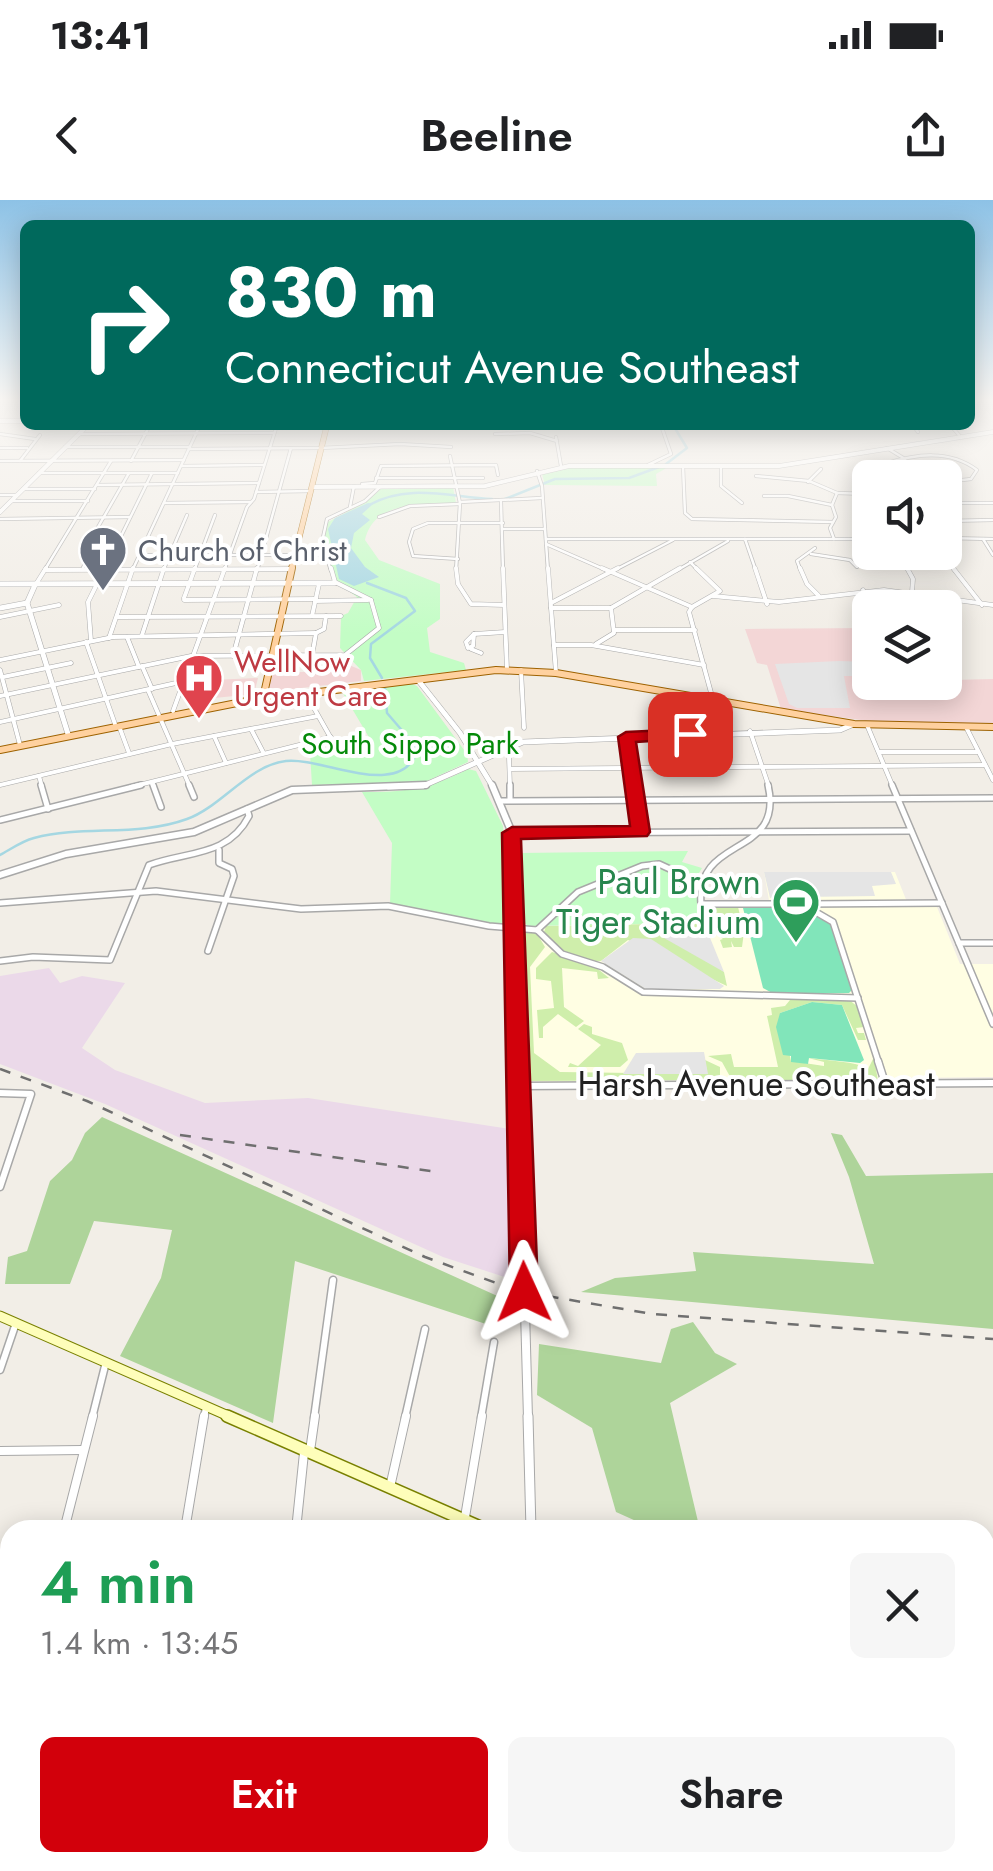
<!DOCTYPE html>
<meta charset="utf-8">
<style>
:root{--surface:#fff;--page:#f6f6f6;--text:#202124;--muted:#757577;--accent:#d2000b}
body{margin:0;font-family:Jost,sans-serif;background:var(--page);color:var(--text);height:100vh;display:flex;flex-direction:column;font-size:38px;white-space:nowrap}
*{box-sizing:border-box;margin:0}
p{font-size:32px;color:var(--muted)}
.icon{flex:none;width:55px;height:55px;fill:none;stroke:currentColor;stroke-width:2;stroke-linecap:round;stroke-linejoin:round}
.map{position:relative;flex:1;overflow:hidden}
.drawer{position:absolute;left:0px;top:1320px;width:995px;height:352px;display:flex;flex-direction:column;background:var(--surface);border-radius:30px 30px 0 0;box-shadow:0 5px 25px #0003}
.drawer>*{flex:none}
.banner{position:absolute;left:20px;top:20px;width:955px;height:210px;border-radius:15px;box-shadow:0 5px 25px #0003;background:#00695c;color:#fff;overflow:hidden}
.tools{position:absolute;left:852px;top:260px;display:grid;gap:20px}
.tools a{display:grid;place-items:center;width:110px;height:110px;border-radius:15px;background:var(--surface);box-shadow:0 5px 25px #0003;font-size:50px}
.pin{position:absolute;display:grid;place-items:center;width:85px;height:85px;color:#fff;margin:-42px;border-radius:20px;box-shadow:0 5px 15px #0006}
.me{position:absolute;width:110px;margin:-55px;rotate:359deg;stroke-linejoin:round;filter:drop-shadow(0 0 8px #0008)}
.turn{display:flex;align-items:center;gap:35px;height:210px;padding:0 40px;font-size:45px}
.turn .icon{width:130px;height:130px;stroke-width:2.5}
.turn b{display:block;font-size:70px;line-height:85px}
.round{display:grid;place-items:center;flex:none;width:105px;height:105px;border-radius:15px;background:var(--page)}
.headline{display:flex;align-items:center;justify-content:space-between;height:170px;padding:0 40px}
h1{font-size:60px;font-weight:600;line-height:75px;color:#1e9e55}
.button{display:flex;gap:20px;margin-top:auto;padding:20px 40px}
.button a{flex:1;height:115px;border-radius:15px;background:var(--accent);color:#fff;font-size:40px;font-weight:600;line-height:115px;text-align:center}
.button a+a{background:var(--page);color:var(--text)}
.status{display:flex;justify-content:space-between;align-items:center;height:70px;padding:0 50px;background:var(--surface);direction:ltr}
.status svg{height:28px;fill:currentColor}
header{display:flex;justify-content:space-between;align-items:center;height:130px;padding:0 40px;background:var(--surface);font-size:45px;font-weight:600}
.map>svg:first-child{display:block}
</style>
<div class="status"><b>13:41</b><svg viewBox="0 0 49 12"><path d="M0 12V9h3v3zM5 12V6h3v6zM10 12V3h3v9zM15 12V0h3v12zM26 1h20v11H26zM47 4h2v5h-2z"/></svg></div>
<header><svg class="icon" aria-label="back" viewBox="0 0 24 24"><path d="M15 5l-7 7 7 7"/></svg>Beeline<svg class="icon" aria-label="share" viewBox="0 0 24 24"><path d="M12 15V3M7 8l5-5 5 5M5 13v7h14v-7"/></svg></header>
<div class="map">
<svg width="993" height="1671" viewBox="0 0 993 1671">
<rect width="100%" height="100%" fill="#f2eee7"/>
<g fill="#f3d6d6">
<polygon points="870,428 870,482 993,479 993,524 868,521 781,509 767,465 757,463 745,429"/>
<polygon points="349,465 361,470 361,481 267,492 272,473 333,471 334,467"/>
<polygon points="258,478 254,494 185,501 190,481"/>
</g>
<polygon fill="#ebd9e9" points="49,768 60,783 82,776 125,783 82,848 115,870 205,903 308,898 510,929 517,1081 443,1057 105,904 0,864 0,776"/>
<g fill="#fffee3">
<polygon points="764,672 895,672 909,707 937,707 960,764 993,764 993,877 534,882 522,875 522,733 546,726 703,723 699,706 770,706"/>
<polygon points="263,1663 384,1663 384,1671 262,1671"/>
</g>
<g fill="#cfeeab">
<polygon points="706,706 738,707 744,732 742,747 734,747 731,741 732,747 723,748 720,740 723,739 711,729"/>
<path d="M 704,723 L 706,728 L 667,728 L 724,772 L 727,786 L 628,740 L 601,761 C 578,762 556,752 544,732 L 546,726 Z"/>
<polygon points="528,731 536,732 545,747 530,767 534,853 560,872 707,874 705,860 720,867 720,880 527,881 522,875 521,735"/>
<polygon points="552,752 593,765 609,778 598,779 597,772 562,768 564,807 584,821 576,827 558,814 543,827 543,838 539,838 537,810 554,808 551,781 536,779 536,768"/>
<path d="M 848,799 L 858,807 L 864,827 L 856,828 L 858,833 L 864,833 L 866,840 L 858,840 L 842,805 L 812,802 L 780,813 L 791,861 L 824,866 L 824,862 L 808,858 C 830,861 855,861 868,869 L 874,857 L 878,881 L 733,882 L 722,862 L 708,856 L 731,854 L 734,867 L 778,867 L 767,816 L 772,815 L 771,808 L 785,806 L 790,800 Z"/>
<polygon points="584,824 592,827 592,834 622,843 628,860 620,867 568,867 570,863 578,866 601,845 578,829"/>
</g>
<g fill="#aed49a">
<polygon points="102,917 504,1099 501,1129 295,1061 273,1223 120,1156 161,1078 172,1030 94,1021 70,1084 5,1084 8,1057 27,1051 50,981 72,960 85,933"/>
<polygon points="831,933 842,935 866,976 993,973 993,1129 581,1092 615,1078 696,1071 693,1052 874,1064 849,977"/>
<polygon points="693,1122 715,1153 737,1164 670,1203 700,1330 656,1330 616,1312 592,1228 537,1195 539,1144 661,1163 671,1129"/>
</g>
<g fill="#c3fdc5">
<polygon points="670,266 656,274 657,286 545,285 542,274 563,267"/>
<path d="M 453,287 L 456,303 C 422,305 374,300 365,340 L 379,360 L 440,384 L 440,419 L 427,428 L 430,452 L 464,463 L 466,470 L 364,481 L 361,470 L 340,448 L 341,416 L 348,413 L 357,397 L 336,382 L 324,343 L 326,323 L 366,302 L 382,288 Z"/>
<polygon points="410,483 417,486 467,554 468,562 425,582 312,585 310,553 370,539 341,490"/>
<path d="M 468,569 L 476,571 L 503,626 L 509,718 L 508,724 L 502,726 L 390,704 L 392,643 L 362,592 C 402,593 432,588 468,569 Z"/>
<polygon points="688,651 682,662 702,668 693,683 704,723 529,726 520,721 518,653"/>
</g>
<g fill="#81e5ba">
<polygon points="801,707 833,724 854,788 849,793 774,794 763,788 743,708"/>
<polygon points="812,802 842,805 864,860 860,863 809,858 808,864 791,862 791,856 783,855 776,827 780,813"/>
</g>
<g fill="#e5e5e5">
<polygon points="839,461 870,462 870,482 925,483 932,496 865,496 853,476 844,476 850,508 797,508 789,504 775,464"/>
<polygon points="764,672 891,672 896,684 872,686 875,696 802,697 790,692 770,698"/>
<polygon points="667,728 706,728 724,772 657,734"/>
<polygon points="633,738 651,739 724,786 720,789 646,789 601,761"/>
<polygon points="704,852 708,874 623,874 636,853"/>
</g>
<polygon fill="#a5d7e2" points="368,303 373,304 362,314 370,320 354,333 351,348 365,367 379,377 354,386 339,379 328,329 335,318"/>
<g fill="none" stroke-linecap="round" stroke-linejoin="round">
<g stroke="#a5d7e2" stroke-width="2.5">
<polyline points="666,264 687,248 673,225"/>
<polyline points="505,299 555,279 629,278 659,267"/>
<path d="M 369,305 C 408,283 450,297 492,299"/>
<polyline points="367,383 406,398 415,411 371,444 370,458 382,478"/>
<path d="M 0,655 C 11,649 22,641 34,638 C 84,625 138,637 187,619 C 221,607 249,565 286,561 C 324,557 402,602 418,549 L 387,513 L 385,488"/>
</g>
<g stroke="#a8a8a8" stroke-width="4">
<g id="minor-far4">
<polyline points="913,225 918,232"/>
<polyline points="950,225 959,235"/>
<polyline points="0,234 35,239"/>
<polyline points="79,234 274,233"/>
<polyline points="495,234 530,233 557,241"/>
<polyline points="556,237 561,266"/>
<polyline points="65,247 190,247"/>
<polyline points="0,248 27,248"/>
<polyline points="321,248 400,244 451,247"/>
<polyline points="887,248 905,259"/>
<polyline points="189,249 321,248"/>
<polyline points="450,256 460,303 456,371"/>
<polyline points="0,261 184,260"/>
<polyline points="20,261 40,235"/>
<polyline points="131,261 150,225"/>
<polyline points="648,265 671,254 661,225"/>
<polyline points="182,266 264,265"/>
<polyline points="683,266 685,313 692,319 833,322"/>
<polyline points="721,266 721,286 742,303"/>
<polyline points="537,271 542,286 548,371"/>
<polyline points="39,273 178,273"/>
<polyline points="756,276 809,281 837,293"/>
<polyline points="376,278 483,278"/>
<path d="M 894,278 L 883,271 L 884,264 C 916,254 949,249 977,270 L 971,279 L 945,282"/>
<polyline points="808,282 821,269"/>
<polyline points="362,284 375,283 381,266 496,265 498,275"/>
<polyline points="98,285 259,283"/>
<polyline points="23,289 95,289"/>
<polyline points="256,292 311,291"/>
<polyline points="837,293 870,294"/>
<polyline points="0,295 17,295"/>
<polyline points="764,296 788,296 832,305"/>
<polyline points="11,301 88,301"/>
<polyline points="460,302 541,298"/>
<polyline points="501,302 503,371"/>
<polyline points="164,303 251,302"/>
<polyline points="945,303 993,303"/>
<polyline points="350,307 354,286"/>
<polyline points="379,317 410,306 459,304"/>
<polyline points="0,319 130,317"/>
<polyline points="945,321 993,320"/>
<polyline points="503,329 545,329"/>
<polyline points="945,338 993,339"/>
<polyline points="546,339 870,339"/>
<polyline points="745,339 756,371"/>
<polyline points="834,339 830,328 836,317 832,305 837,293"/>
<polyline points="983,339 993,355"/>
<polyline points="546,344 608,371"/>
<polyline points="899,352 909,371"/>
<polyline points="940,352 955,371"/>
<polyline points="811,354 850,360 857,367"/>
<polyline points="139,355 329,355"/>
<polyline points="458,359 413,356 409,342 413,329 428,323 503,323"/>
<polyline points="690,362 699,371"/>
<polyline points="45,370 292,369"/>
<polyline points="82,370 89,354 86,348 129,273"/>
<polyline points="44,371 111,261"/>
<polyline points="104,371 152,273"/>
<polyline points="132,371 200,225"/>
<polyline points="163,371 187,315"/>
<polyline points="194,371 215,315"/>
<polyline points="224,371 247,307 254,299 277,225"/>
<polyline points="257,371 291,248"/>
<polyline points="331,371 322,342 327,319 365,301 381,286"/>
<polyline points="613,371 673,340"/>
<polyline points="676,371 728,341"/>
<polyline points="801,371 797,361 815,348"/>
</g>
</g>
<g stroke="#a8a8a8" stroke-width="5">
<g id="minor-far3">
<polyline points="331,368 335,382 371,400"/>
<polyline points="456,368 458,384 471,404 504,405"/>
<polyline points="503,368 507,470"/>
<polyline points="548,368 556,473"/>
<polyline points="602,368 692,407"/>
<polyline points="755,368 767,404"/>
<polyline points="800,368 807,384 819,396"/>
<polyline points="907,368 913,379 912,392"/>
<polyline points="953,368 982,405"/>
<polyline points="45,370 292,369"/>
<polyline points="36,384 46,368"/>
<polyline points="863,390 869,405"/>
<polyline points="713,396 779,402 884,390 993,405"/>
<polyline points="184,398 195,368"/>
<polyline points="184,400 316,399"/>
<polyline points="315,401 368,400"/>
<polyline points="551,403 618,368"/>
<polyline points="692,407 720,391 696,368"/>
<polyline points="692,407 689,412 713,500"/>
<polyline points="551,408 611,408"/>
<polyline points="611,408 680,368"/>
<polyline points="312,416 319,384"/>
<polyline points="0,417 59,405"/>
<polyline points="118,417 341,416"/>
<polyline points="614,430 695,430"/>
<polygon points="474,434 473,446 468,448 466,442"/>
<polyline points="474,434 505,432"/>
<polyline points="142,435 164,368"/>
<polyline points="127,437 139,467"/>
<polyline points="109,438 133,368"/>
<polyline points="91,441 88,402 105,368"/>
<polyline points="86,442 115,524"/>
<polyline points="596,444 614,433 611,408"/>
<polyline points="554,445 591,445 704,465"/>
<polyline points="471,449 481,453"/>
<polyline points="233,456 257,368"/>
<polyline points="312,456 316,433 324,429 326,416"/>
<polyline points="0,460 113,437 316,433"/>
<polyline points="142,466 152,489"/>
<polyline points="0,470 20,545"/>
<polyline points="521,470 524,528"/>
<polyline points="3,477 71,463"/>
<polyline points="148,490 190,587"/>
<polyline points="306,494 332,540"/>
<polyline points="0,496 191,456 345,455 379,428 371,400"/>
<polyline points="173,511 225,368"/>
<polyline points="665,513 670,535"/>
<polyline points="0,522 185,481"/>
<polyline points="867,525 893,587"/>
<polyline points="119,526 129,553"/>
<polyline points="966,527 993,580"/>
<polyline points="251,529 263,552"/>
<polyline points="750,531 769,587"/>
<polyline points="214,536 226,563"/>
<polyline points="627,537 634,587"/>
<polyline points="879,552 978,552"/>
<polyline points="509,557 510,587"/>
<polyline points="510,569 985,565"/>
<polyline points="39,576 42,587"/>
<polyline points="152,583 154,587"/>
<polyline points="0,585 172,544 318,516"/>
<polyline points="131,587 331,537"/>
</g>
</g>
<g stroke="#a8a8a8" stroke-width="8">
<g id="minor-far2">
<polyline points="41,585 48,609"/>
<polyline points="153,585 161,607"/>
<polyline points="189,585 194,597"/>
<polyline points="510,585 510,599"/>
<polyline points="634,585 640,632"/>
<path d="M 768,585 C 785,659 695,634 701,704 L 802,704 L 833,722 L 879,864"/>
<polyline points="892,585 993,824"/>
<polyline points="499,601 993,598"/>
<polyline points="0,620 141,585"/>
<polyline points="512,633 911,631"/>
<polyline points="0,703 156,691 301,709 388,706 489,726 537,730"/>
<polyline points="805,704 942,703"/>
<polyline points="537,730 562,754 603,767 643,792 858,798"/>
<polyline points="537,730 578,692 642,666 659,664 698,682"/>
<polyline points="959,743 993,743"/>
<polyline points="208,751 234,676 232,669 219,663 219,650"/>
<path d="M 0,761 L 33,757 L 110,760 L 149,665 C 187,651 228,657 249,616 L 247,609"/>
</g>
</g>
<g stroke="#a8a8a8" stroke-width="9">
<g id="minor-far1">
<polyline points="878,861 885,883"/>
<polyline points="519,886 993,883"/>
<polyline points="0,893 31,894 0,987"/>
<polyline points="0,1170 16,1123"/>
<polyline points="92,1218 106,1162"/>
<polyline points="204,1218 206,1207"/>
<polyline points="314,1218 333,1080"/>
<polyline points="405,1218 425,1129"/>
<polyline points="481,1218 494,1142"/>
</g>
</g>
<g stroke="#a8a8a8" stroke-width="10">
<g id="minor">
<polyline points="0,1251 82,1250"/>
<polyline points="310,1251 315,1216"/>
<polyline points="390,1287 406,1216"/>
<polyline points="465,1317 482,1216"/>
<polyline points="64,1330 93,1216"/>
<polyline points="185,1330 204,1216"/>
<polyline points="296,1330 304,1253"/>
<polyline points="991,1407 986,1416 993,1441"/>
<polyline points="0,1512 10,1500"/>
<polyline points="540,1662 540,1671"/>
<polyline points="127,1671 129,1662"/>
</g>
</g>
<g stroke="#a8a8a8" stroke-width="5">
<g id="tertiary-far4">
<polyline points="0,221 25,221"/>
<polyline points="313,287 485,286 569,266 779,266 993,232"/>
<polyline points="0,312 88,225"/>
</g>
</g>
<g stroke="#a8a8a8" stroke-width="6">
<g id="tertiary-far3">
<polyline points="0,384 335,383"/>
<polyline points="35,385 27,403 68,534"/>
<polyline points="0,408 27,403"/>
<polyline points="418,480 460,533 493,587"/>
<polyline points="388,587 423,586 523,542 840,530 854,524"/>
</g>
</g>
<g stroke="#a8a8a8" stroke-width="9">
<g id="tertiary-far2">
<polyline points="492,585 512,633 518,864"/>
<polyline points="0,675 66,654 194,632 292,590 426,585"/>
</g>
</g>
<g stroke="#a8a8a8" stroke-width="10">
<polyline id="tertiary-far1" points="518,861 528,1218"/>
</g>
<g stroke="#a8a8a8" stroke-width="11">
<polyline id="tertiary" points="528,1216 531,1330"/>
</g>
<g stroke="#798000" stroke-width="11">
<polyline id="secondary-far1" points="0,1116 233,1218"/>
</g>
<g stroke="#798000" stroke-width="14">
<g id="secondary">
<polyline points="227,1216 487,1330"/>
<polyline points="985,1640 993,1645"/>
</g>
</g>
<g stroke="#9e6200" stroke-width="6">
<polyline id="primary-far1" points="291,371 327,225"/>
</g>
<g stroke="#9e6200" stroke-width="8">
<g id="primary">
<polyline points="263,498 292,368"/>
<polyline points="0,550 247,501 496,470 556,473 854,524 993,527"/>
</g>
</g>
<use href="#minor-far4" stroke="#fff" stroke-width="2.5"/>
<use href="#minor-far3" stroke="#fff" stroke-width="4"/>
<use href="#minor-far2" stroke="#fff" stroke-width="5"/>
<use href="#minor-far1" stroke="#fff" stroke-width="6"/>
<use href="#minor" stroke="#fff" stroke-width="8"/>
<use href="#tertiary-far4" stroke="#fff" stroke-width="4"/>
<use href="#tertiary-far3" stroke="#fff" stroke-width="5"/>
<use href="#tertiary-far2" stroke="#fff" stroke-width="6"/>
<use href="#tertiary-far1" stroke="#fff" stroke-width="8"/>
<use href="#tertiary" stroke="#fff" stroke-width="9"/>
<use href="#secondary-far1" stroke="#fefeba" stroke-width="9"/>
<use href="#secondary" stroke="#fefeba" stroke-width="11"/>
<use href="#primary-far1" stroke="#ffd19f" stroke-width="5"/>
<use href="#primary" stroke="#ffd19f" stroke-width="6"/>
<g stroke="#6f6f6f" stroke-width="2.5" stroke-dasharray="11 11" stroke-linecap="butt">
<polyline points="0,869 87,901 425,1057 518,1091 652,1114 993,1139"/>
<polyline points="180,935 437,972"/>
</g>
</g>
<linearGradient id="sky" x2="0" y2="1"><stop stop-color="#8dc2e6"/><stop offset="0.46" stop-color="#f9f7f4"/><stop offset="1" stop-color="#f9f7f4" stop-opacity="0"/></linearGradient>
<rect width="993" height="434" fill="url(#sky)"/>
<polygon fill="#d2000b" stroke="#880007" stroke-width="2.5" points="690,529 699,534 696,538 636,542 650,632 647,636 521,639 538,1092 534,1101 524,1105 514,1101 510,1092 502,633 512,627 630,626 618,537 626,532"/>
<defs>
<g id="church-pin" transform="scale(2.5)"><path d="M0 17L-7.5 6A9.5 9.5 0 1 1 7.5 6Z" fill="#6b7280" stroke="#fff"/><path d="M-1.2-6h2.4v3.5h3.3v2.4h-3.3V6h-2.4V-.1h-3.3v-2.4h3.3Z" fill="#fff"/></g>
<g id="hospital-pin" transform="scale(2.5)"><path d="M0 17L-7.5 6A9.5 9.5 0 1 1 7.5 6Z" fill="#e0444e" stroke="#fff"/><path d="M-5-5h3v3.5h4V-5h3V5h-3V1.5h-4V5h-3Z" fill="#fff"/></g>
<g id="stadium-pin" transform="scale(2.5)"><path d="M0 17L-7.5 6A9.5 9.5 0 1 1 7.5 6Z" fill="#2e9e5b" stroke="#fff"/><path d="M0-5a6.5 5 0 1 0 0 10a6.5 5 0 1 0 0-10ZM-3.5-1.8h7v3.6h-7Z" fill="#fff"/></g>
</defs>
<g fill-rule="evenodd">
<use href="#church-pin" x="103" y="350"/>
<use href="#hospital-pin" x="199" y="478"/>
<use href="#stadium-pin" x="796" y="702"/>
</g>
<g text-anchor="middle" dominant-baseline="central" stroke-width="8" stroke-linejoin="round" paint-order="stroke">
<g font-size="30" fill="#5b616d" stroke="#fff" text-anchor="start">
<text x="138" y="350">Church of Christ</text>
</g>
<g font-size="30" fill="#be3a42" stroke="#fff" text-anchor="start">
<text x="234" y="461">WellNow<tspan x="234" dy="34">Urgent Care</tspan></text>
</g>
<g font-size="30" fill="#048a09" stroke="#fff">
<text x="410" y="543">South Sippo Park</text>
</g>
<g font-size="35" fill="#27864d" stroke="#fff" text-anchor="end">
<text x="761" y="682">Paul Brown<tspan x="761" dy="40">Tiger Stadium</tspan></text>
</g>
<g font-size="35" fill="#212121" stroke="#fff">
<text x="756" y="884">Harsh Avenue Southeast</text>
</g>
</g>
</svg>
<div class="tools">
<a><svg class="icon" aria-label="sound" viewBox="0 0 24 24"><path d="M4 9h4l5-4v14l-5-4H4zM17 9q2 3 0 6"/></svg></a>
<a><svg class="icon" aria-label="layers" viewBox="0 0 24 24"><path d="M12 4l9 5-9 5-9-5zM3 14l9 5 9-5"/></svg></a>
</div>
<div class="pin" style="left:690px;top:534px;background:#d93025"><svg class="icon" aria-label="arrive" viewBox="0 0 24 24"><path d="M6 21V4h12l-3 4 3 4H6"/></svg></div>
<svg class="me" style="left:524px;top:1092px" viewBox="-20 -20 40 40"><path d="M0-17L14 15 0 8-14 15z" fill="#d2000b" stroke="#fff" stroke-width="4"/></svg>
<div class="banner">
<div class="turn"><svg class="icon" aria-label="right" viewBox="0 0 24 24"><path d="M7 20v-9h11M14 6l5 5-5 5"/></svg><div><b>830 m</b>Connecticut Avenue Southeast</div></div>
</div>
<section class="drawer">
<div class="headline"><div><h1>4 min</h1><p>1.4 km · 13:45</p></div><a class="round"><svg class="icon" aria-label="close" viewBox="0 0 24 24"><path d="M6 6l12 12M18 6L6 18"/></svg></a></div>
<div class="button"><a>Exit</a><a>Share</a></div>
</section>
</div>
